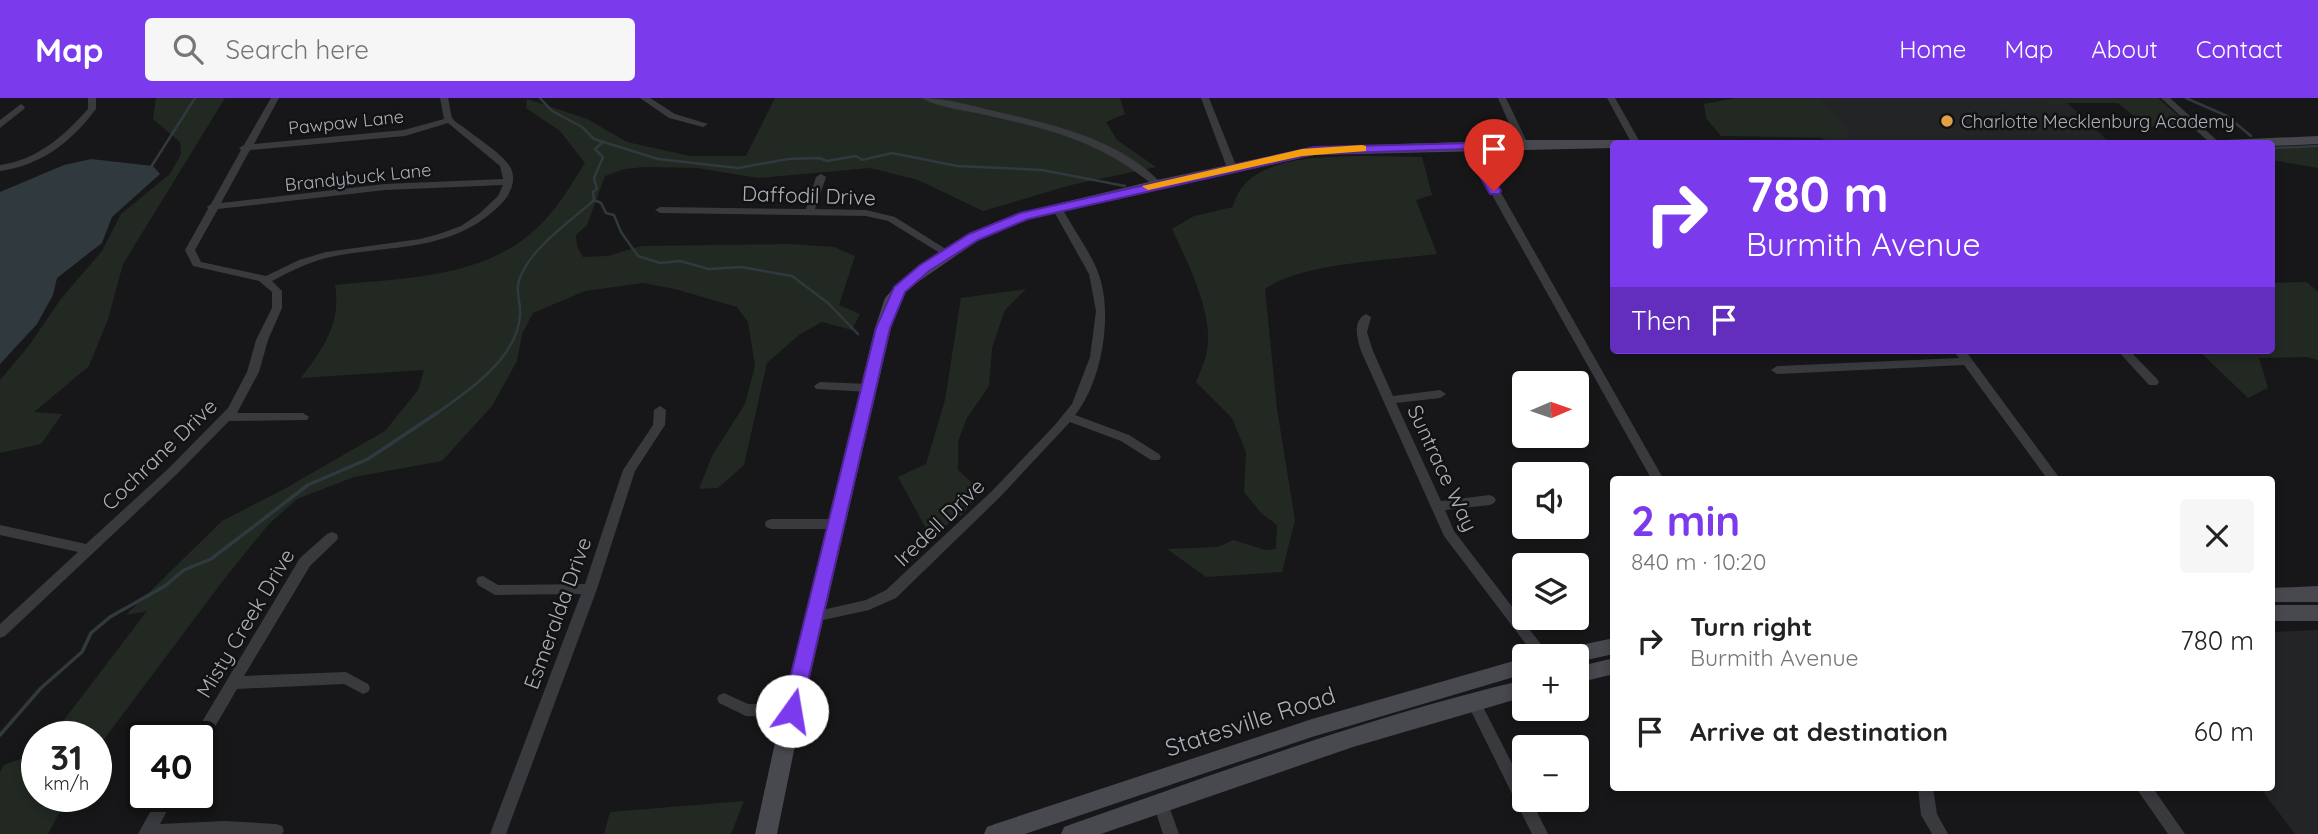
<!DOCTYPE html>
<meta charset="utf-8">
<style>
:root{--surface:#fff;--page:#f6f6f6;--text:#222;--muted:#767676;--accent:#7c3aed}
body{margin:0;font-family:Quicksand,sans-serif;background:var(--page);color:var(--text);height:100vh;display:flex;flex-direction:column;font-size:26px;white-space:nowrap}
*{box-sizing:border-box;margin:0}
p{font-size:23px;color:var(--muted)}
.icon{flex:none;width:38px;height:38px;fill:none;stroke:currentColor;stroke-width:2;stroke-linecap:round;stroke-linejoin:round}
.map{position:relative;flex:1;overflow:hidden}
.details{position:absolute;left:1610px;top:378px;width:665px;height:315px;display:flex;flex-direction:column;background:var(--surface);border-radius:7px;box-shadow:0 4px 10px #0003}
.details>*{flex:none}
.hud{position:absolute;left:1610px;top:42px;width:665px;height:214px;border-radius:7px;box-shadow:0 4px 10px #0003;background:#7c3aed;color:#fff;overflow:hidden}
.needle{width:46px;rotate:88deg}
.controls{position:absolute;left:1512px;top:273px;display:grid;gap:14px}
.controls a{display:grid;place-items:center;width:77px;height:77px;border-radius:7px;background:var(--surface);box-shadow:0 4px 10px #0003;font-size:35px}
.speed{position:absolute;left:21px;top:623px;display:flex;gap:14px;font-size:35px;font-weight:700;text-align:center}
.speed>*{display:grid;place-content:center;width:91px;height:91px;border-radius:50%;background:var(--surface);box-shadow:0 4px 10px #0003;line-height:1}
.speed small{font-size:18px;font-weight:400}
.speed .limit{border:4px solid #111;border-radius:10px;background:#fff;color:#111}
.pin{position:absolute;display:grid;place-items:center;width:60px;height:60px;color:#fff;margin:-72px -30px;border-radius:50% 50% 50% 0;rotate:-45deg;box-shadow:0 0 7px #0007}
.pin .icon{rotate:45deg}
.me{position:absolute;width:77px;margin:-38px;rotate:13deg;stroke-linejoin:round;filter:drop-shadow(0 0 5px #0008)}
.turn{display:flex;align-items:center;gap:24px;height:147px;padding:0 21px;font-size:32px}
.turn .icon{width:91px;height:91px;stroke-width:2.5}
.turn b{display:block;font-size:49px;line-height:60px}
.then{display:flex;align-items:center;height:66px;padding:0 21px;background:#0003;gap:14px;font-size:26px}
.round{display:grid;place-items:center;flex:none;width:74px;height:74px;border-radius:7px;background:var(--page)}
.headline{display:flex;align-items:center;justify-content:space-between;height:119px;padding:0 21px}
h1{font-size:42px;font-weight:700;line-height:52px;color:var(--accent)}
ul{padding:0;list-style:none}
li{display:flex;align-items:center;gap:21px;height:91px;padding:0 21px}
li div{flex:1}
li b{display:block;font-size:26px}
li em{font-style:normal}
header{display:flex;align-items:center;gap:42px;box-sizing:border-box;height:98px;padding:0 35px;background:var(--accent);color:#fff}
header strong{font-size:33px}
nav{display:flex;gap:38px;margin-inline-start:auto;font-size:24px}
.search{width:490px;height:63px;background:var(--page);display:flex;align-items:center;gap:18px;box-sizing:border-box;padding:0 24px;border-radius:7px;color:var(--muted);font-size:26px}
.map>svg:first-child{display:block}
</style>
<header>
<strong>Map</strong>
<div class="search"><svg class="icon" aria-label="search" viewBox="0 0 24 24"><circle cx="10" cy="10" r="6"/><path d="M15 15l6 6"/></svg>Search here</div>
<nav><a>Home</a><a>Map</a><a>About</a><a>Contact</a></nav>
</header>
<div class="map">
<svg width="2318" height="736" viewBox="0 0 2318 736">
<rect width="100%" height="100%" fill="#171719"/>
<g fill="#232426">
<polygon points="1791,0 2062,0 2110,45 1826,45"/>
<polygon points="2318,532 2318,736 2295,736 2260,690 2272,690 2272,534"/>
</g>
<g fill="#222922">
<polygon points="156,0 225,0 123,166 108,221 89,268 34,314 62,316 41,346 0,355 0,282 28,249 60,202 102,153 121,116 170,76 181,56 180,44 153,21"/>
<path d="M 775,0 L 1120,0 L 1125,16 L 1106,24 L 1117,42 L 1156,69 L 1071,87 L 983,113 L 918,82 L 870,70 L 758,80 L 697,70 L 645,69 L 624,71 L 605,78 L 587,127 L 576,137 L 577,148 L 583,159 L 608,158 L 641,148 L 790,146 L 834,149 L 855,158 L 839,207 L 860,216 L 852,232 L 822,224 L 800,236 L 767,265 L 744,367 L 718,390 L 699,391 L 712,358 L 745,306 L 755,268 L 748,224 L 737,209 L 675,191 L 643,185 L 585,193 L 533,215 L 522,236 L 517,263 L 492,308 L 442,363 L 354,379 L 297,401 L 268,427 L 225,480 L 96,652 L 96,639 L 51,639 L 147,513 L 126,517 L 222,423 L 286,390 L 385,333 L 418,292 L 424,272 L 301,280 C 322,252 342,225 335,187 C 401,180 475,181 529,137 C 553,118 569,90 585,65 L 560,33 L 526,10 L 527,1 L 587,21 L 627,44 L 690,58 L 746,58 Z"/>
<polygon points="1736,0 1816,0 1846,30 1849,40 1721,38 1706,20 1704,6"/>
<polygon points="2045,0 2158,0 2190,28 2147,29 2118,5 2049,5"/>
<polygon points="2318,48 2318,70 2272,62 2272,49"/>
<path d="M 1364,58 L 1422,59 L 1432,97 L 1416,102 L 1437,156 C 1392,162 1300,165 1265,191 L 1277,311 L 1295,422 L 1282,474 L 1206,479 L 1167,451 L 1218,449 L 1233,442 L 1265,452 L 1276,451 L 1277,427 L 1261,415 L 1244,394 L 1246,354 L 1232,320 L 1196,284 C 1200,274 1205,263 1207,253 C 1214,216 1187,163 1172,131 L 1194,118 L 1233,109 C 1245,57 1322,59 1364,58 Z"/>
<polygon points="2307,184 2318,194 2318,262 2307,259 2259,260 2268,290 2248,300 2198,252 2272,252 2272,185"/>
<polygon points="1026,191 1005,212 992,250 989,288 967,320 958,343 958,372 981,393 963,416 930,438 898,379 926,366 945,302 961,200"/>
<polygon points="37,655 37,698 68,698 48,736 0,736 0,674 4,667"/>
<polygon points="744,703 731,736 604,736 610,714"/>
</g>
<polygon fill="#30393e" points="91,61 153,68 160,76 112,119 102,145 57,180 53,197 37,226 0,266 0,94 64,67"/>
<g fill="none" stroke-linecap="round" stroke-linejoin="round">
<g stroke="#30393e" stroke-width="2.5">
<polyline points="540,0 552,13 582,29 594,41 658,61 738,70 788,61 819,60 827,63 856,58 862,62 892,55 957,68 1042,72 1125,88"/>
<polyline points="2186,0 2227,18 2251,38"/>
<polyline points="2272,50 2318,48"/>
<polyline points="151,69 195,0"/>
<polyline points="594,102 601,105 606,115 614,117 621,134 638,158 660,165 680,163 709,171 741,169 792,178 828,205 858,236"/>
<path d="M 434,317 C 466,295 518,260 520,217 C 521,200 513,192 522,175 C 536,146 570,124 594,102 L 593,94 L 597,91 L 594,80 L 603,59 L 595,51 L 603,44"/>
</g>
<polyline stroke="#30393e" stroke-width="3.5" points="0,637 41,590 82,554 91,535 110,519 165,488 184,472 211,461 308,387 368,361 437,315"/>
<g fill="#393a3e" fill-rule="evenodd">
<path d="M 88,0 L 96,0 L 96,11 C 71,44 42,67 0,73 L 0,67 C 37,62 64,38 88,11 Z"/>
<path d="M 271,0 L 279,0 L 254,46 L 404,32 L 444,21 L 440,0 L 448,0 C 450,6 450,16 453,21 C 455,24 462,28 466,31 C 478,41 508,59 512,73 C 516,86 509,98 500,107 C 451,156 388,146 326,160 C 307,165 289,174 272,183 L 282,193 L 282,210 L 268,242 L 259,274 L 237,315 L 303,315 L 309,319 L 307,322 L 229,323 L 177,376 L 5,538 L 0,540 L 0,526 L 78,454 L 0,437 L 0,427 L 86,446 L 169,370 L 228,310 L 247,274 L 256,242 L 272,210 L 272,194 L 259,183 L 193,168 L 185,152 L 208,111 L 207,109 L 211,106 L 241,52 L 239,50 L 244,47 ZM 448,25 L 500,68 L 503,81 L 385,86 L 221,105 L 250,52 L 405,38 ZM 503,87 L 498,98 L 480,115 L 461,128 L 439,136 L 420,141 L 326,154 L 299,162 L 266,178 L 201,164 L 195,152 L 218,111 L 385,92 Z"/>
<polygon points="640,0 650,0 675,16 708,26 703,29 669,20"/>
<path d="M 922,0 C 945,0 968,7 990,12 C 1050,26 1119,40 1162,86 L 1160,88 L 1154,88 C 1103,45 1053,32 990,18 C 970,13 938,10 922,0 Z"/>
<polygon points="1201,0 1209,0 1237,70 1235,72 1232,73 1227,70"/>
<polygon points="1498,0 1506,0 1528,46 1526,48 1523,49 1518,46"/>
<polygon points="1607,0 1615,0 1641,46 1632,46"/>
<polygon points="2161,0 2170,0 2221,46 2211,46"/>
<polygon points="21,6 25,9 24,11 0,30 0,22"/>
<polygon points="1469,44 1474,47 1664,382 1652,382 1464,47"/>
<polygon points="821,76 826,79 815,111 866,112 895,119 952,155 951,157 943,157 888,123 866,118 660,115 655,112 660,109 806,111 816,79"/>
<path d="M 1057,107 L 1062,110 C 1072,129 1093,158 1099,177 C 1113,217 1102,284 1075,317 L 1129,337 L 1159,356 L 1161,359 L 1159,362 L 1151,362 L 1121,343 L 1070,324 L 1000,399 L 896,500 L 869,512 L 814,524 L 809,523 L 807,519 L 809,515 L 866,502 L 886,492 L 992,393 L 1054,328 L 1072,306 L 1090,259 L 1096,213 L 1089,176 L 1052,110 Z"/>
<path d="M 1366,216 L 1371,219 L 1367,234 L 1373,253 L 1393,298 L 1440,292 L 1446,296 L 1440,300 L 1396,305 L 1441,403 L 1490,397 L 1494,399 L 1496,402 L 1494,405 L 1490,407 L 1445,412 L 1454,433 L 1550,558 L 1535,558 L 1444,438 L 1361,253 C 1357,240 1352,223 1366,216 Z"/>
<polygon points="1953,252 1965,252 2061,382 2048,382 1964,267 1777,276 1771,272 1777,268 1959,260"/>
<polygon points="2117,252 2129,252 2157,281 2159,284 2157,287 2149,287"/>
<polygon points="820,284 869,286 875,290 869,294 816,291 814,288"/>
<polygon points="660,308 666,312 665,327 635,373 597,491 506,736 490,736 581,496 495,497 478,487 476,483 478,479 483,478 498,487 585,486 623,372 653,327 654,312"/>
<polygon points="771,421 836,421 841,423 842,426 841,429 836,431 771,431 766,429 765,426 766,423"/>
<polygon points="332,434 337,436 338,439 337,442 310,468 244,578 346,574 368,586 370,590 368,594 363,596 344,586 237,591 206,644 201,645 201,639 194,639 196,634 300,460 327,436"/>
<polygon points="724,595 748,606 792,607 797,609 799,613 797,617 792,619 746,618 719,605 717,601 719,597"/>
<polygon points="1473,597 1478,599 1524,689 1524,702 1531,702 1548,736 1532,736 1466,603 1468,599"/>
<polygon points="1918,690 1933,690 1937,716 1948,736 1932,736 1921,717"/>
<polygon points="2136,690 2153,690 2185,736 2168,736"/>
<polygon points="159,698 175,698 160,726 224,723 276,726 282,728 284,733 282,736 138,736"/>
<polygon points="1161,698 1166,700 1179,736 1163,736 1153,705 1156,700"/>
</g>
<g fill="#47494e" fill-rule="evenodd">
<polygon points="2318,38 2318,46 2272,48 2272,46 2219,46 2225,42"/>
<polygon points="1523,42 1701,42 1707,46 1614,46 1614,50 1314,57 1029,121 979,142 909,190 900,201 891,230 802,613 777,736 755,736 782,613 875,230 885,200 899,184 969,136 1019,115 1157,82 1314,49"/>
<polygon points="2318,488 2318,504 2272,504 2272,490"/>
<rect x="2272" y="507" width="46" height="16"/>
<polygon points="1614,540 1614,556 1577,564 1577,558 1557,558 1560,552 1567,550"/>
<polygon points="1524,560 1524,576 1312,639 1025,736 984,736 987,729 995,726 1312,621"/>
<polygon points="1614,560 1614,576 1577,585 1577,569"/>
<path d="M 1524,582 L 1524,599 L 1353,649 L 1101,736 L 1061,736 L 1064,729 L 1072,726 C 1221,674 1371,618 1524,582 Z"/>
</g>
</g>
<polygon fill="#7c3aed" stroke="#51269a" stroke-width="2" points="1473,45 1501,93 1499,96 1490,96 1465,51 1314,56 1028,121 978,142 929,173 905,194 890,230 801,613 798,619 785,619 782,613 876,230 894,189 920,167 969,136 1020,115 1314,49"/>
<polygon fill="#f59e0b" points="1362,47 1366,48 1366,53 1302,58 1148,92 1142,88 1302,51"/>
<circle fill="#e3a145" stroke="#121214" stroke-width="2.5" cx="1947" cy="23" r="7"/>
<g text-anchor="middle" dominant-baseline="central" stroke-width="5" stroke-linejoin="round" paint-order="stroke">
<g font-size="18" fill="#abb0b8" stroke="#121214" text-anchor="start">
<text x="1961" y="23">Charlotte Mecklenburg Academy</text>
</g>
<g font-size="18" fill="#abb0b8" stroke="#121214">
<text transform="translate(346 24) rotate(-6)">Pawpaw Lane</text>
<text transform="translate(358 79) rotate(-6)">Brandybuck Lane</text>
</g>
<g font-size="21" fill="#abb0b8" stroke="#121214">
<text transform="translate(809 97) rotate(2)">Daffodil Drive</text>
<text transform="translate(159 356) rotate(-44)">Cochrane Drive</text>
<text transform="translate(1443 370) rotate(65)">Suntrace Way</text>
<text transform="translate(939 424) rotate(-44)">Iredell Drive</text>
<text transform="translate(557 515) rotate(-70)">Esmeralda Drive</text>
<text transform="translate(245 525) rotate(-59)">Misty Creek Drive</text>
</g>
<g font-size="24" fill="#abb0b8" stroke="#121214">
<text transform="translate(1250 623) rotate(-18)">Statesville Road</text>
</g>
</g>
</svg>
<div class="controls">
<a><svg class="needle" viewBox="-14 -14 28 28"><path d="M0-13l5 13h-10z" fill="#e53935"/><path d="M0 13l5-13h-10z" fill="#767676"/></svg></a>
<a><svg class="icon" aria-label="sound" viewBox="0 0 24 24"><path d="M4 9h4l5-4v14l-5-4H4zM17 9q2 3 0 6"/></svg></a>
<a><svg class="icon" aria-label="layers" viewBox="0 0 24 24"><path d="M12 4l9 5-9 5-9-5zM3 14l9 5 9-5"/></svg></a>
<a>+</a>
<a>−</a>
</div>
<div class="speed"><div>31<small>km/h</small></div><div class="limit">40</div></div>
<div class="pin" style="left:1494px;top:93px;background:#d93025"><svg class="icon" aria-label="arrive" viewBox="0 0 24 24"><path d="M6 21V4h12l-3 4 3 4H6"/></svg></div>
<svg class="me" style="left:792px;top:613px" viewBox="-20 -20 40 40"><circle r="19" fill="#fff"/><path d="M0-13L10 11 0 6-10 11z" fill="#7c3aed"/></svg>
<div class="hud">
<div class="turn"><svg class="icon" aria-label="right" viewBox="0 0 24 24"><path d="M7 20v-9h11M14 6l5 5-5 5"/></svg><div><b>780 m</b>Burmith Avenue</div></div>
<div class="then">Then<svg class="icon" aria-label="arrive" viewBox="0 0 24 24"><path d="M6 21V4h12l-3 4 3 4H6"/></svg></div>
</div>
<section class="details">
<div class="headline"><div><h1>2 min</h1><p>840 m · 10:20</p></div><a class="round"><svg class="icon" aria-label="close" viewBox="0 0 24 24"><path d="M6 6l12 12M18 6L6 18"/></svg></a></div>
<ul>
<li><svg class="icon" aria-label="right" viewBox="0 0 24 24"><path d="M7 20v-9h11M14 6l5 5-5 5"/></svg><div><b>Turn right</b><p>Burmith Avenue</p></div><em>780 m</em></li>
<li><svg class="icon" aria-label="arrive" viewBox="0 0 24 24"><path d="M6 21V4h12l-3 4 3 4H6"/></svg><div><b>Arrive at destination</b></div><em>60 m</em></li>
</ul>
</section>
</div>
